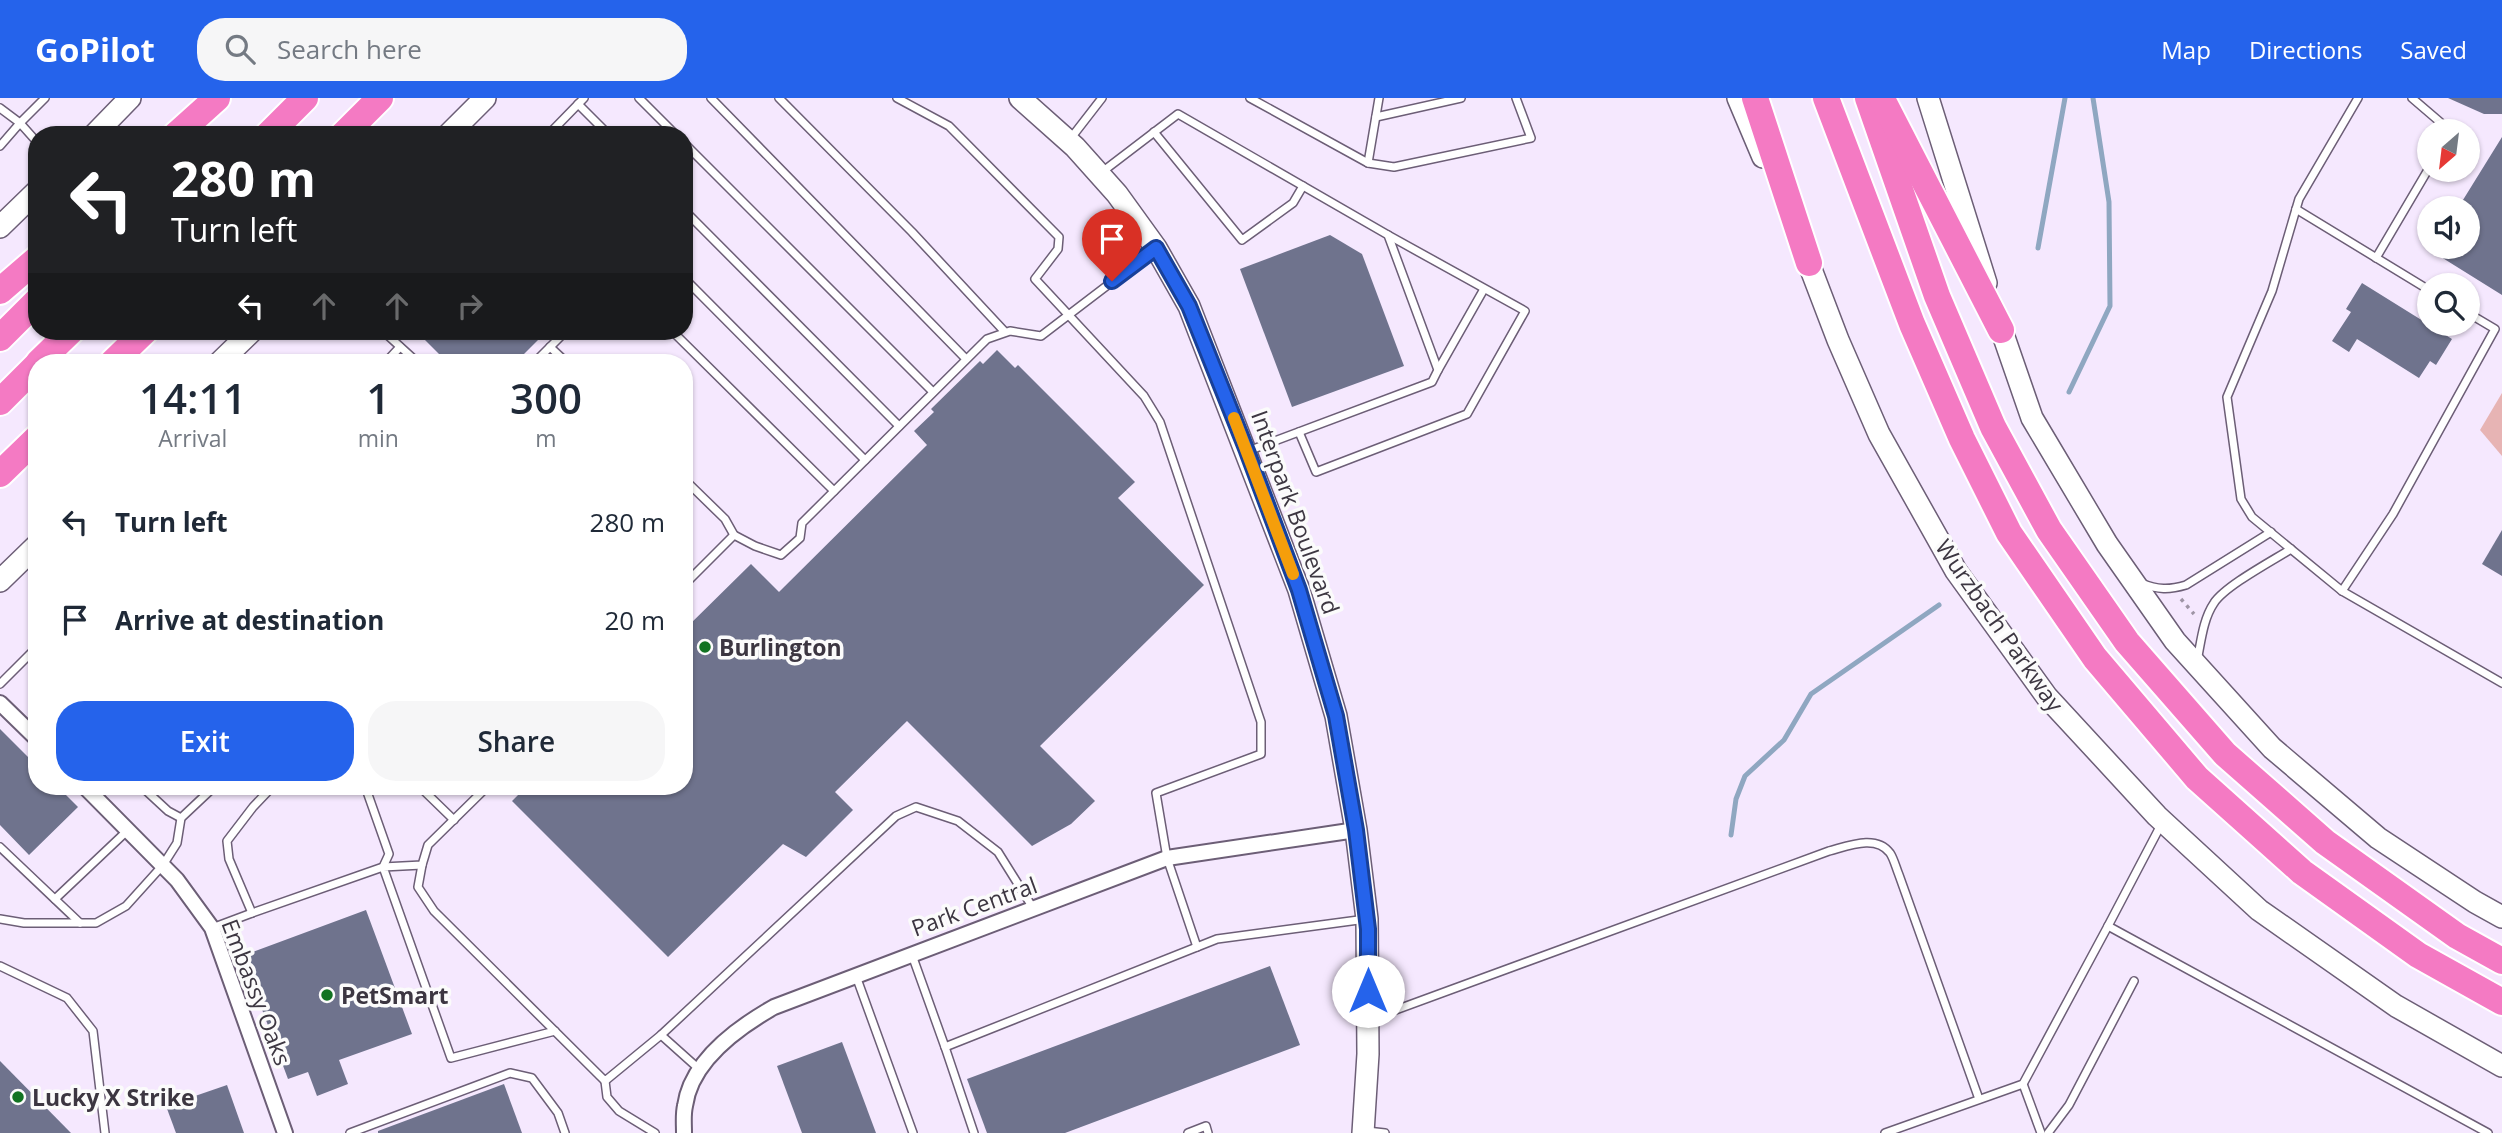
<!DOCTYPE html>
<style>
:root{--surface:#fff;--page:#f6f6f7;--text:#1f2937;--muted:#747a83;--accent:#2563eb}
body{margin:0;font-family:"Open Sans",sans-serif;background:var(--page);color:var(--text);height:100vh;display:flex;flex-direction:column;font-size:26px;white-space:nowrap}
*{box-sizing:border-box;margin:0}
p{font-size:23px;color:var(--muted)}
.icon{flex:none;width:38px;height:38px;fill:none;stroke:currentColor;stroke-width:2;stroke-linecap:round;stroke-linejoin:round}
.map{position:relative;flex:1;overflow:hidden}
.panel{position:absolute;left:28px;top:256px;width:665px;height:441px;display:flex;flex-direction:column;background:var(--surface);border-radius:28px;box-shadow:0 2px 5px #0004}
.panel>*{flex:none}
.top-card{position:absolute;left:28px;top:28px;width:665px;height:214px;border-radius:28px;box-shadow:0 2px 5px #0004;background:#202124;color:#fff;overflow:hidden}
.needle{width:46px;rotate:208deg}
.controls{position:absolute;left:2417px;top:21px;display:grid;gap:14px}
.controls a{display:grid;place-items:center;width:63px;height:63px;border-radius:50%;background:var(--surface);box-shadow:0 2px 5px #0004;font-size:35px}
.pin{position:absolute;display:grid;place-items:center;width:60px;height:60px;color:#fff;margin:-72px -30px;border-radius:50% 50% 50% 0;rotate:-45deg;box-shadow:0 0 7px #0007}
.pin .icon{rotate:45deg}
.me{position:absolute;width:77px;margin:-38px;rotate:0deg;stroke-linejoin:round;filter:drop-shadow(0 0 5px #0008)}
.turn{display:flex;align-items:center;gap:24px;height:147px;padding:0 28px;font-size:32px}
.turn .icon{width:91px;height:91px;stroke-width:2.5}
.turn b{display:block;font-size:49px;line-height:60px}
.lanes{display:flex;align-items:center;height:66px;padding:0 28px;background:#0003;justify-content:center;gap:35px;direction:ltr}
.lanes .off{opacity:.35}
.eta{display:flex;justify-content:space-evenly;align-items:center;height:119px;text-align:center}
.eta b{font-size:42px;font-weight:600;line-height:49px}
.primary-button{display:flex;gap:14px;margin-top:auto;padding:14px 28px}
.primary-button a{flex:1;height:80px;border-radius:28px;background:var(--accent);color:#fff;font-size:28px;font-weight:600;line-height:80px;text-align:center}
.primary-button a+a{background:var(--page);color:var(--text)}
ul{padding:0;list-style:none}
li{display:flex;align-items:center;gap:21px;height:98px;padding:0 28px}
li div{flex:1}
li b{display:block;font-size:26px}
li em{font-style:normal}
header{display:flex;align-items:center;gap:42px;box-sizing:border-box;height:98px;padding:0 35px;background:var(--accent);color:#fff}
header strong{font-size:33px}
nav{display:flex;gap:38px;margin-inline-start:auto;font-size:24px}
.search{width:490px;height:63px;background:var(--page);display:flex;align-items:center;gap:18px;box-sizing:border-box;padding:0 24px;border-radius:28px;color:var(--muted);font-size:26px}
.map>svg:first-child{display:block}
</style>
<header>
<strong>GoPilot</strong>
<div class="search"><svg class="icon" aria-label="search" viewBox="0 0 24 24"><circle cx="10" cy="10" r="6"/><path d="M15 15l6 6"/></svg>Search here</div>
<nav><a>Map</a><a>Directions</a><a>Saved</a></nav>
</header>
<div class="map">
<svg width="2502" height="1035" viewBox="0 0 2502 1035">
<rect width="100%" height="100%" fill="#f5e8fe"/>
<polygon fill="#e7b4b4" points="2502,295 2502,358 2480,332"/>
<g fill="none" stroke-linecap="round" stroke-linejoin="round">
<g stroke="#8fa7c1" stroke-width="5">
<polyline points="2038,150 2065,0"/>
<polyline points="2069,294 2110,208 2109,104 2093,0"/>
<polyline points="1731,737 1736,701 1745,678 1784,642 1811,596 1939,507"/>
</g>
</g>
<g fill="#6f738d">
<polygon points="2448,0 2502,0 2502,16 2484,16"/>
<polygon points="2502,39 2502,197 2425,149 2468,149 2468,110 2458,110"/>
<polygon points="1330,137 1362,156 1404,268 1292,309 1240,171"/>
<polygon points="2362,185 2452,241 2436,267 2430,263 2419,280 2357,241 2349,254 2332,243 2351,214 2346,211"/>
<polygon points="416,233 547,233 516,264 447,264"/>
<polygon points="997,252 1015,270 1018,267 1135,384 1118,400 1204,487 1040,648 1095,703 1071,726 1032,748 907,623 835,694 853,712 806,759 783,746 668,859 512,703 527,688 684,688 684,532 751,466 779,494 927,347 914,333 934,314 931,311 980,263 983,266"/>
<polygon points="2502,432 2502,478 2482,466"/>
<polygon points="0,631 37,668 37,688 57,688 78,709 29,757 0,727"/>
<polygon points="366,812 412,936 339,962 348,986 317,998 308,974 288,981 242,858"/>
<polygon points="1270,868 1300,947 1065,1035 987,1035 967,981"/>
<polygon points="842,944 876,1035 802,1035 777,968"/>
<polygon points="0,963 71,1035 0,1035"/>
<polygon points="504,986 522,1035 378,1035 378,1033"/>
<polygon points="227,987 244,1035 176,1035 166,1008"/>
</g>
<g fill="none" stroke-linecap="round" stroke-linejoin="round">
<g stroke="#6c5e76" stroke-width="10">
<g id="lane">
<polyline points="639,0 676,37"/>
<polyline points="711,0 966,261"/>
<polyline points="779,0 912,134 1005,234"/>
<polyline points="897,0 949,28 1059,139 1058,151 1035,181 1144,298 1160,324 1261,624 1261,656 1156,695 1167,760 1197,849"/>
<polyline points="1250,0 1368,65 1394,69 1531,40 1516,0"/>
<polyline points="2358,0 2299,101 2272,193 2227,299 2241,401 2252,419 2342,493 2502,585"/>
<polyline points="2412,0 2440,24 2444,33"/>
<polyline points="578,6 609,37"/>
<polyline points="0,10 20,25 0,48"/>
<polyline points="1376,19 1461,0"/>
<polyline points="1154,34 1242,142 1293,105 1303,88"/>
<polyline points="548,37 584,0"/>
<polyline points="1071,40 1102,0"/>
<polyline points="37,44 20,25 45,0"/>
<polyline points="684,45 933,294"/>
<polyline points="1368,65 1379,0"/>
<polyline points="1102,74 1178,16 1388,137 1438,272 1432,284 1248,353"/>
<polyline points="2296,111 2429,192"/>
<polyline points="684,112 899,328"/>
<polyline points="2376,160 2429,70"/>
<polyline points="684,180 865,362"/>
<polyline points="383,233 417,264"/>
<polyline points="672,233 834,393"/>
<polyline points="550,249 566,264"/>
<polyline points="386,264 400,249"/>
<polyline points="535,264 566,233"/>
<polyline points="1438,272 1484,191"/>
<polyline points="1299,334 1316,374 1467,316 1525,213 1388,137"/>
<polyline points="684,381 725,421 734,437 755,448 781,457 800,440 802,425 987,241 1010,233 1041,238 1155,151"/>
<path d="M 2141,485 C 2158,492 2169,492 2186,487 L 2271,434"/>
<polyline points="684,487 734,437"/>
<polyline points="2342,493 2393,416 2495,231 2468,215"/>
<path d="M 2197,563 C 2201,544 2203,521 2214,505 C 2225,488 2272,463 2291,451"/>
<polyline points="0,586 37,549"/>
<polyline points="141,688 168,713 181,720"/>
<polyline points="273,688 253,709 227,743 229,761 252,815 383,769 389,756 365,688"/>
<polyline points="419,688 454,722"/>
<polyline points="488,688 428,747 422,767 383,769 451,960 555,933"/>
<polyline points="2162,725 2108,828 2488,1035"/>
<polyline points="0,749 80,825"/>
<polyline points="422,767 418,789 434,813 605,983 661,937 896,718 916,709 958,723 998,754 1033,810"/>
<polyline points="55,801 128,732"/>
<polyline points="0,821 24,825 96,825 126,808 163,767 177,745 181,720 215,688"/>
<polyline points="212,830 252,815"/>
<polyline points="912,857 945,949 1217,841 1366,821"/>
<polyline points="0,868 67,900 93,933 105,1035"/>
<polyline points="856,878 913,1035"/>
<path d="M 1371,921 L 1829,753 C 1848,748 1876,736 1890,755 C 1894,761 1896,770 1899,777 L 1979,1001"/>
<polyline points="661,937 699,971"/>
<polyline points="945,949 974,1035"/>
<polyline points="605,983 607,999 619,1013 655,1035"/>
<polyline points="2023,986 2041,1035"/>
<polyline points="1367,1033 1385,1035"/>
<polyline points="350,1035 510,975 532,980 558,1015 565,1035"/>
<polyline points="1188,1035 1206,1028 1208,1035"/>
<polyline points="1885,1035 2023,986 2108,828"/>
<polyline points="2048,1035 2069,1007 2134,883"/>
</g>
</g>
<g stroke="#6c5e76" stroke-width="18">
<g id="street">
<polyline points="0,605 37,641"/>
<polyline points="84,688 177,782 212,830 285,1035"/>
<path d="M 684,1035 C 684,1026 683,1016 685,1008 C 691,963 737,930 774,909 L 1167,760 L 1356,732"/>
</g>
</g>
<g stroke="#6c5e76" stroke-width="24">
<g id="secondary">
<polyline points="1020,0 1075,49 1117,96 1156,150 1189,208 1299,492 1336,618 1356,732 1367,821 1368,956 1363,1035"/>
<polyline points="1738,0 1763,59"/>
<polyline points="1928,0 1986,185"/>
<polyline points="94,37 130,0"/>
<polyline points="448,37 485,0"/>
<polyline points="0,129 37,93"/>
<polyline points="1804,153 1838,242 1879,336 1956,473 2047,599 2157,718 2259,812 2396,908 2502,968"/>
<polyline points="1997,219 2032,320 2107,446 2175,543 2272,650 2378,740 2475,804 2502,819"/>
<polyline points="220,264 252,233"/>
<polyline points="0,483 37,447"/>
</g>
</g>
<g stroke="#fff" stroke-width="30">
<g id="highway">
<polyline points="1755,0 1809,165"/>
<polyline points="1826,0 1912,226 1962,341 2009,435 2095,560 2197,680 2302,774 2418,857 2502,904"/>
<polyline points="1868,0 1937,198 1993,329 2049,432 2127,544 2225,656 2325,744 2457,838 2502,863"/>
<polyline points="1883,3 2001,232"/>
<polyline points="176,37 217,0"/>
<polyline points="268,37 305,0"/>
<polyline points="343,37 380,0"/>
<polyline points="0,193 37,161"/>
<polyline points="0,240 37,203"/>
<polyline points="39,264 71,233"/>
<polyline points="113,264 145,233"/>
<polyline points="0,304 37,267"/>
<polyline points="0,376 37,340"/>
</g>
</g>
<polyline stroke="#9f95a6" stroke-width="3.5" stroke-dasharray="3.5 5" stroke-linecap="butt" points="2181,501 2194,516"/>
<use href="#lane" stroke="#fff" stroke-width="7"/>
<use href="#street" stroke="#fff" stroke-width="14"/>
<use href="#secondary" stroke="#fff" stroke-width="21"/>
<use href="#highway" stroke="#f47ac3" stroke-width="26"/>
</g>
<g fill="none" stroke-linecap="round" stroke-linejoin="round">
<g stroke="#184099" stroke-width="18">
<polyline id="route" points="1112,183 1156,150 1189,208 1247,353 1299,492 1336,618 1356,732 1368,831 1368,893"/>
</g>
<use href="#route" stroke="#2563eb" stroke-width="12"/>
<polyline stroke="#f59e0b" stroke-width="12" points="1234,320 1293,476"/>
</g>
<g fill="#127322" stroke="#fbfbfb" stroke-width="2.5">
<circle cx="705" cy="549" r="7"/>
<circle cx="327" cy="897" r="7"/>
<circle cx="18" cy="999" r="7"/>
</g>
<g text-anchor="middle" dominant-baseline="central" stroke-width="7" stroke-linejoin="round" paint-order="stroke">
<g font-size="23" fill="#3c3641" stroke="#fbfbfb">
<text transform="translate(1296 414) rotate(70)">Interpark Boulevard</text>
<text transform="translate(2000 527) rotate(55)">Wurzbach Parkway</text>
<text transform="translate(974 808) rotate(-20)">Park Central</text>
<text transform="translate(257 894) rotate(69)">Embassy Oaks</text>
</g>
<g font-size="23" font-weight="bold" fill="#3c3641" stroke="#fbfbfb" text-anchor="start">
<text x="719" y="549">Burlington</text>
<text x="341" y="897">PetSmart</text>
<text x="32" y="999">Lucky X Strike</text>
</g>
</g>
</svg>
<div class="controls">
<a><svg class="needle" viewBox="-14 -14 28 28"><path d="M0-13l5 13h-10z" fill="#e53935"/><path d="M0 13l5-13h-10z" fill="#747a83"/></svg></a>
<a><svg class="icon" aria-label="sound" viewBox="0 0 24 24"><path d="M4 9h4l5-4v14l-5-4H4zM17 9q2 3 0 6"/></svg></a>
<a><svg class="icon" aria-label="search" viewBox="0 0 24 24"><circle cx="10" cy="10" r="6"/><path d="M15 15l6 6"/></svg></a>
</div>
<div class="pin" style="left:1112px;top:183px;background:#d93025"><svg class="icon" aria-label="arrive" viewBox="0 0 24 24"><path d="M6 21V4h12l-3 4 3 4H6"/></svg></div>
<svg class="me" style="left:1368px;top:893px" viewBox="-20 -20 40 40"><circle r="19" fill="#fff"/><path d="M0-13L10 11 0 6-10 11z" fill="#2563eb"/></svg>
<div class="top-card">
<div class="turn"><svg class="icon" aria-label="left" viewBox="0 0 24 24"><path d="M17 20v-9H6M10 6l-5 5 5 5"/></svg><div><b>280 m</b>Turn left</div></div>
<div class="lanes"><svg class="icon" aria-label="left" viewBox="0 0 24 24"><path d="M17 20v-9H6M10 6l-5 5 5 5"/></svg><svg class="icon off" aria-label="ahead" viewBox="0 0 24 24"><path d="M12 20V5M6 11l6-6 6 6"/></svg><svg class="icon off" aria-label="ahead" viewBox="0 0 24 24"><path d="M12 20V5M6 11l6-6 6 6"/></svg><svg class="icon off" aria-label="right" viewBox="0 0 24 24"><path d="M7 20v-9h11M14 6l5 5-5 5"/></svg></div>
</div>
<section class="panel">
<div class="eta">
<div><b>14:11</b><p>Arrival</p></div>
<div><b>1</b><p>min</p></div>
<div><b>300</b><p>m</p></div>
</div>
<ul>
<li><svg class="icon" aria-label="left" viewBox="0 0 24 24"><path d="M17 20v-9H6M10 6l-5 5 5 5"/></svg><div><b>Turn left</b></div><em>280 m</em></li>
<li><svg class="icon" aria-label="arrive" viewBox="0 0 24 24"><path d="M6 21V4h12l-3 4 3 4H6"/></svg><div><b>Arrive at destination</b></div><em>20 m</em></li>
</ul>
<div class="primary-button"><a>Exit</a><a>Share</a></div>
</section>
</div>
